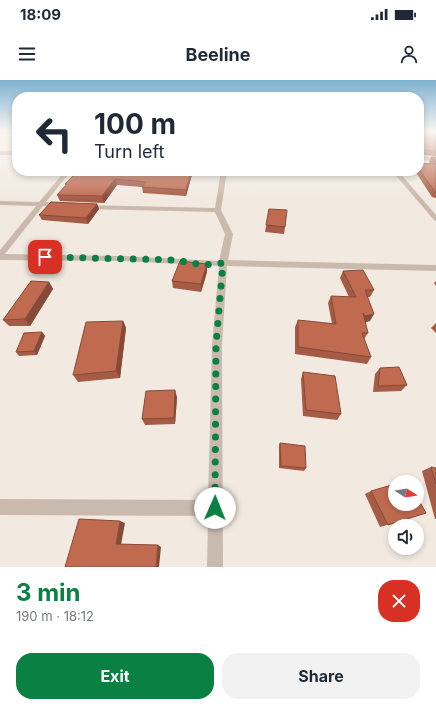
<!DOCTYPE html>
<meta charset="utf-8">
<style>
:root{--surface:#fff;--page:#f2f2f3;--text:#1f2937;--muted:#747a83;--accent:#0b8043}
body{margin:0;font-family:Inter,sans-serif;background:var(--page);color:var(--text);height:100vh;display:flex;flex-direction:column;font-size:15px;white-space:nowrap}
*{box-sizing:border-box;margin:0}
p{font-size:13px;color:var(--muted)}
.icon{flex:none;width:22px;height:22px;fill:none;stroke:currentColor;stroke-width:2;stroke-linecap:round;stroke-linejoin:round}
.map{position:relative;height:487px;overflow:hidden}
.panel{display:flex;flex-direction:column;background:var(--surface);flex:1}
.panel>*{flex:none}
.hud{position:absolute;left:12px;top:12px;width:412px;height:84px;border-radius:16px;box-shadow:0 2px 6px #0003;background:#fff;color:var(--text);overflow:hidden}
.needle{width:26px;rotate:102deg}
.controls{position:absolute;left:388px;top:395px;display:grid;gap:8px}
.controls a{display:grid;place-items:center;width:36px;height:36px;border-radius:50%;background:var(--surface);box-shadow:0 2px 6px #0003;font-size:20px}
.pin{position:absolute;display:grid;place-items:center;width:34px;height:34px;color:#fff;margin:-17px;border-radius:8px;box-shadow:0 2px 6px #0006}
.me{position:absolute;width:44px;margin:-22px;rotate:1deg;stroke-linejoin:round;filter:drop-shadow(0 0 3px #0008)}
.turn{display:flex;align-items:center;gap:14px;height:84px;padding:0 16px;font-size:18px}
.turn .icon{width:52px;height:52px;stroke-width:2.5}
.turn b{display:block;font-size:28px;line-height:34px}
.round{display:grid;place-items:center;flex:none;width:42px;height:42px;border-radius:16px;background:var(--page)}
.summary{display:flex;align-items:center;justify-content:space-between;height:68px;padding:0 16px}
h1{font-size:24px;font-weight:700;line-height:30px;color:var(--accent)}
.primary-button{display:flex;gap:8px;margin-top:auto;padding:8px 16px}
.primary-button a{flex:1;height:46px;border-radius:16px;background:var(--accent);color:#fff;font-size:16px;font-weight:700;line-height:46px;text-align:center}
.primary-button a+a{background:var(--page);color:var(--text)}
.status{display:flex;justify-content:space-between;align-items:center;height:28px;padding:0 20px;background:var(--surface);direction:ltr}
.status svg{height:11px;fill:currentColor}
header{display:flex;justify-content:space-between;align-items:center;height:52px;padding:0 16px;background:var(--surface);font-size:18px;font-weight:700}
.map>svg:first-child{display:block}
</style>
<div class="status"><b>18:09</b><svg viewBox="0 0 49 12"><path d="M0 12V9h3v3zM5 12V6h3v6zM10 12V3h3v9zM15 12V0h3v12zM26 1h20v11H26zM47 4h2v5h-2z"/></svg></div>
<header><svg class="icon" aria-label="menu" viewBox="0 0 24 24"><path d="M4 6h16M4 12h16M4 18h16"/></svg>Beeline<svg class="icon" aria-label="person" viewBox="0 0 24 24"><circle cx="12" cy="8" r="4"/><path d="M4 21q1-7 8-7t8 7"/></svg></header>
<div class="map">
<svg width="436" height="487" viewBox="0 0 436 487">
<rect width="100%" height="100%" fill="#f2eae1"/>
<g fill="none" stroke-linecap="round" stroke-linejoin="round">
<g fill="#cabaad" fill-rule="evenodd">
<rect x="0" y="71" width="17" height="4"/>
<polygon points="419,76 436,77 436,81 419,80"/>
<polygon points="65,91 71,91 46,122 62,123 64,124 64,126 43,126 5,174 123,176 219,181 225,154 215,132 86,129 83,127 86,125 215,128 221,91 227,91 221,130 233,154 228,180 436,185 436,191 227,186 222,265 223,487 207,487 208,436 0,435 0,419 208,420 212,265 219,186 123,181 0,180 0,170 36,126 0,125 0,121 39,122"/>
<polygon points="392,91 398,91 436,135 436,141 434,140"/>
</g>
</g>
<g fill="#a55b45">
<polygon points="4,52 17,52 17,54 5,54"/>
<polygon points="419,52 436,52 436,76 422,75 419,72"/>
<polygon points="431,77 436,77 436,118 432,117 415,91 419,91 419,83 430,84 429,82"/>
<polygon points="193,91 186,116 143,113 142,107 117,105 104,123 60,121 57,115 66,105 65,104"/>
<polygon points="97,124 99,129 88,144 42,140 39,135"/>
<polygon points="269,129 285,147 284,154 265,152"/>
<polygon points="343,191 374,210 370,217 368,217 370,241 365,242 368,253 364,259 371,277 367,284 295,274 295,247 298,240 332,244 328,223 331,216 349,217 340,198"/>
<polygon points="207,192 201,212 173,208 172,201"/>
<polygon points="436,201 436,206 434,203"/>
<polygon points="49,202 53,209 30,246 9,246 3,240"/>
<polygon points="123,241 126,248 120,298 78,302 73,295"/>
<polygon points="436,243 436,253 431,248"/>
<polygon points="42,252 45,256 37,275 19,276 16,272"/>
<polygon points="380,288 407,305 401,311 373,312 375,294"/>
<polygon points="303,292 341,334 337,340 303,336 301,299"/>
<polygon points="177,317 175,344 145,345 142,339"/>
<polygon points="280,363 306,388 304,391 279,388 279,365"/>
<polygon points="431,387 436,388 436,439 435,439 422,391"/>
<polygon points="371,411 426,433 380,447 365,414"/>
</g>
<g fill="#864a38">
<polygon points="191,91 193,91 186,116 186,110"/>
<polygon points="115,99 117,105 104,123 102,116"/>
<polygon points="97,124 99,129 88,144 86,138"/>
<polygon points="207,184 207,192 201,212 201,204"/>
<polygon points="49,202 53,209 30,246 25,239"/>
<polygon points="374,234 370,241 361,243 365,236"/>
<polygon points="123,241 126,248 120,298 116,291"/>
<polygon points="42,252 45,256 37,275 34,271"/>
<polygon points="175,310 177,317 175,344 174,338"/>
<polygon points="120,441 125,443 121,465 116,464"/>
<polygon points="158,465 161,467 159,487 156,487"/>
</g>
<g fill="#c06a50" stroke="#864a38">
<polygon points="419,52 436,52 436,71 424,70 419,65"/>
<polygon points="431,77 436,77 436,82"/>
<polygon points="419,83 436,84 436,112 435,112 419,89"/>
<polygon points="78,91 191,91 186,110 142,107 146,102 115,99 102,116 57,115 67,104 65,104"/>
<polygon points="51,122 97,124 86,138 39,135"/>
<polygon points="269,129 287,130 285,147 266,145"/>
<polygon points="180,181 207,184 201,204 172,201"/>
<polygon points="363,190 374,210 365,210 374,234 365,236 363,233 368,253 362,253 371,277 298,267 298,240 336,244 331,216 356,217 343,191"/>
<polygon points="31,201 49,202 25,239 3,240"/>
<polygon points="123,241 116,291 73,295 86,242"/>
<polygon points="42,252 34,271 16,272 24,253"/>
<polygon points="399,287 407,305 378,306 380,288"/>
<polygon points="303,292 335,296 341,334 306,330"/>
<polygon points="175,310 174,338 142,339 146,311"/>
<polygon points="280,363 305,366 306,388 281,386"/>
<polygon points="431,387 436,388 436,404"/>
<polygon points="395,404 395,424 417,424 417,417 426,433 388,445 371,411"/>
<polygon points="79,439 120,441 116,464 158,465 156,487 65,487"/>
</g>
<linearGradient id="sky" x2="0" y2="1"><stop stop-color="#7fb1d1"/><stop offset="0.43" stop-color="#f9f6f2"/><stop offset="1" stop-color="#f9f6f2" stop-opacity="0"/></linearGradient>
<rect width="436" height="120" fill="url(#sky)"/>
<g fill="none" stroke-linecap="round" stroke-linejoin="round">
<polyline stroke="#0b8043" stroke-width="7" stroke-dasharray="0 12.6" points="45,177 176,180 203,185 223,183 216,265 215,428"/>
</g>
</svg>
<div class="controls">
<a><svg class="needle" viewBox="-14 -14 28 28"><path d="M0-13l5 13h-10z" fill="#e53935"/><path d="M0 13l5-13h-10z" fill="#747a83"/></svg></a>
<a><svg class="icon" aria-label="sound" viewBox="0 0 24 24"><path d="M4 9h4l5-4v14l-5-4H4zM17 9q2 3 0 6"/></svg></a>
</div>
<div class="pin" style="left:45px;top:177px;background:#d93025"><svg class="icon" aria-label="arrive" viewBox="0 0 24 24"><path d="M6 21V4h12l-3 4 3 4H6"/></svg></div>
<svg class="me" style="left:215px;top:428px" viewBox="-20 -20 40 40"><circle r="19" fill="#fff"/><path d="M0-13L10 11 0 6-10 11z" fill="#0b8043"/></svg>
<div class="hud">
<div class="turn"><svg class="icon" aria-label="left" viewBox="0 0 24 24"><path d="M17 20v-9H6M10 6l-5 5 5 5"/></svg><div><b>100 m</b>Turn left</div></div>
</div>
</div>
<section class="panel">
<div class="summary"><div><h1>3 min</h1><p>190 m · 18:12</p></div><a class="round" style="background:#d93025;color:#fff"><svg class="icon" aria-label="close" viewBox="0 0 24 24"><path d="M6 6l12 12M18 6L6 18"/></svg></a></div>
<div class="primary-button"><a>Exit</a><a>Share</a></div>
</section>
